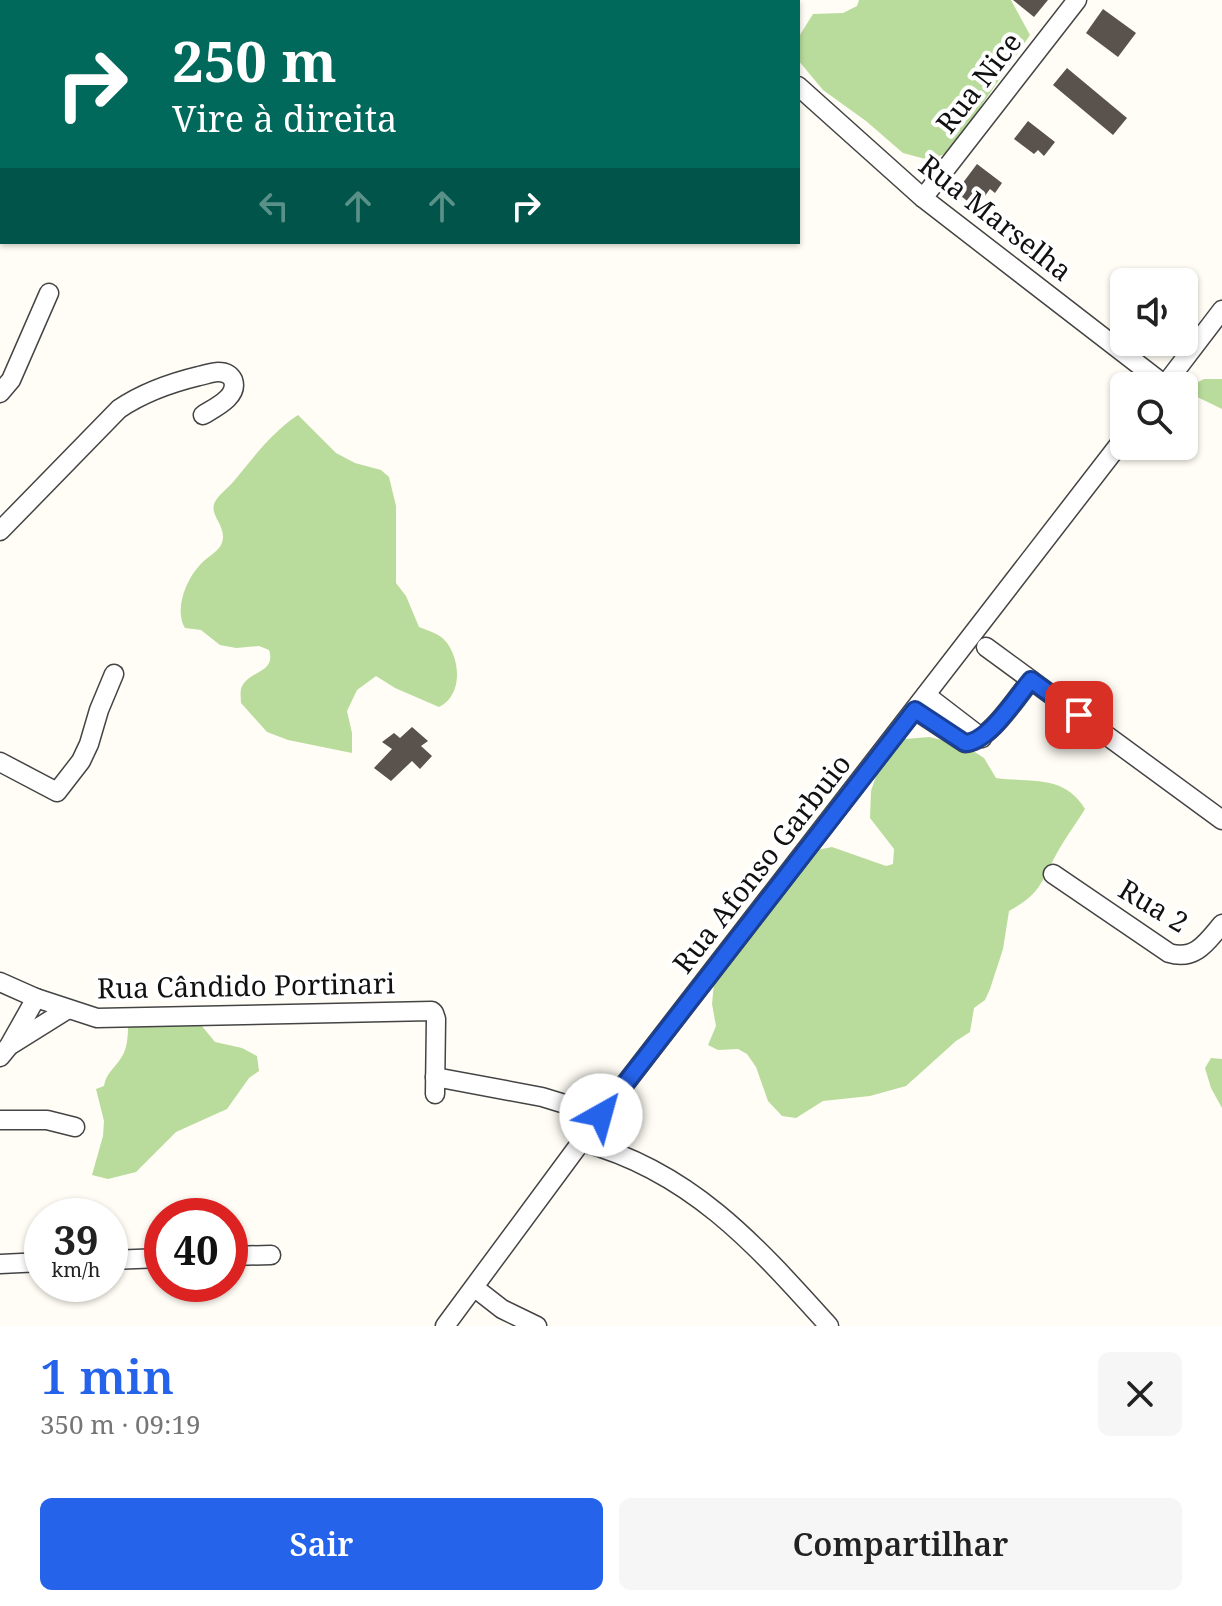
<!DOCTYPE html>
<html lang="pt">
<meta charset="utf-8">
<style>
:root{--surface:#fff;--page:#f6f6f6;--text:#222;--muted:#767676;--accent:#2563eb}
body{margin:0;font-family:"Noto Serif",serif;background:var(--page);color:var(--text);height:100vh;display:flex;flex-direction:column;font-size:30px;white-space:nowrap}
*{box-sizing:border-box;margin:0}
p{font-size:26px;color:var(--muted)}
.icon{flex:none;width:44px;height:44px;fill:none;stroke:currentColor;stroke-width:2;stroke-linecap:round;stroke-linejoin:round}
.map{position:relative;height:1326px;overflow:hidden}
.panel{display:flex;flex-direction:column;background:var(--surface);flex:1}
.panel>*{flex:none}
.top-card{position:absolute;left:0px;top:0px;width:800px;height:244px;box-shadow:0 2px 6px #0004;background:#00695c;color:#fff;overflow:hidden}
.controls{position:absolute;left:1110px;top:268px;display:grid;gap:16px}
.controls a{display:grid;place-items:center;width:88px;height:88px;border-radius:12px;background:var(--surface);box-shadow:0 2px 6px #0004;font-size:40px}
.speed{position:absolute;left:24px;top:1198px;display:flex;gap:16px;font-size:40px;font-weight:700;text-align:center}
.speed>*{display:grid;place-content:center;width:104px;height:104px;border-radius:50%;background:var(--surface);box-shadow:0 2px 6px #0004;line-height:1}
.speed small{font-size:20px;font-weight:400}
.speed .limit{border:12px solid #d22;background:#fff;color:#111}
.pin{position:absolute;display:grid;place-items:center;width:68px;height:68px;color:#fff;margin:-34px;border-radius:16px;box-shadow:0 4px 12px #0006}
.me{position:absolute;width:88px;margin:-44px;rotate:38deg;stroke-linejoin:round;filter:drop-shadow(0 0 6px #0008)}
.turn{display:flex;align-items:center;gap:28px;height:168px;padding:0 40px;font-size:36px}
.turn .icon{width:104px;height:104px;stroke-width:2.5}
.turn b{display:block;font-size:56px;line-height:68px}
.lanes{display:flex;align-items:center;height:76px;padding:0 40px;background:#0003;justify-content:center;gap:40px;direction:ltr}
.lanes .off{opacity:.35}
.round{display:grid;place-items:center;flex:none;width:84px;height:84px;border-radius:12px;background:var(--page)}
.head{display:flex;align-items:center;justify-content:space-between;height:136px;padding:0 40px}
h1{font-size:48px;font-weight:600;line-height:60px;color:var(--accent)}
.button{display:flex;gap:16px;margin-top:auto;padding:16px 40px}
.button a{flex:1;height:92px;border-radius:12px;background:var(--accent);color:#fff;font-size:32px;font-weight:600;line-height:92px;text-align:center}
.button a+a{background:var(--page);color:var(--text)}
.map>svg:first-child{display:block}
</style>
<div class="map">
<svg width="1222" height="1326" viewBox="0 0 1222 1326">
<rect width="100%" height="100%" fill="#fffdf5"/>
<g fill="#b9dc9c">
<polygon points="859,0 1011,0 1030,35 979,109 972,125 945,154 929,160 903,153 866,121 823,90 798,60 798,38 813,14 843,13 857,6"/>
<polygon points="1204,379 1222,379 1222,409 1191,394 1196,383"/>
<path d="M 298,415 L 336,453 L 355,463 L 381,470 L 389,477 L 396,506 L 396,583 L 406,596 L 419,627 C 429,631 441,634 447,643 C 461,662 462,696 439,707 L 395,688 L 376,676 L 357,690 L 347,711 L 352,733 L 352,753 L 288,740 L 267,732 L 241,703 C 241,698 240,694 241,689 C 247,670 277,674 269,650 L 259,646 L 236,648 L 220,645 L 201,630 L 185,628 C 174,610 186,580 199,566 C 205,558 217,553 221,545 C 229,528 210,517 214,504 C 217,496 228,488 234,481 C 253,458 272,432 298,415 Z"/>
<path d="M 929,737 L 964,745 L 984,758 L 996,778 C 1031,783 1064,774 1085,809 C 1076,824 1065,838 1057,853 C 1040,883 1042,893 1009,911 L 1003,949 L 990,989 L 985,1000 L 974,1008 L 970,1032 L 956,1041 L 906,1086 L 870,1096 L 823,1101 L 796,1118 L 782,1116 L 768,1101 L 756,1067 L 747,1054 L 738,1049 L 718,1050 L 708,1045 L 716,1026 L 712,1004 L 714,983 L 812,851 L 832,847 L 886,866 L 893,864 L 894,849 L 870,818 L 871,791 L 880,764 L 893,747 L 905,739 Z"/>
<path d="M 153,1020 L 192,1021 L 201,1025 L 215,1042 L 242,1048 L 257,1056 L 259,1071 L 249,1078 L 227,1109 L 176,1132 L 136,1172 L 108,1179 L 92,1175 L 103,1136 L 104,1121 L 96,1089 L 104,1086 C 106,1073 115,1068 121,1058 C 127,1050 128,1037 128,1026 Z"/>
<polygon points="1211,1058 1222,1059 1222,1108 1211,1088 1205,1068"/>
</g>
<g fill="#5a524d">
<polygon points="1013,0 1048,0 1034,17"/>
<polygon points="1103,9 1136,33 1118,57 1086,33"/>
<polygon points="1067,68 1127,118 1113,135 1053,85"/>
<polygon points="1028,121 1055,142 1044,156 1038,150 1034,154 1014,139"/>
<polygon points="977,164 1002,183 995,193 990,189 976,208 956,192"/>
<polygon points="412,727 428,741 421,746 432,756 420,769 412,761 391,781 374,768 392,749 382,742 394,733 400,738"/>
</g>
<g fill="none" stroke-linecap="round" stroke-linejoin="round">
<g stroke="#444" stroke-width="21">
<g id="minor">
<polyline points="798,86 923,198 1165,385"/>
<polyline points="923,198 1077,0"/>
<polyline points="0,229 2,228"/>
<polyline points="1164,386 1222,310"/>
<polyline points="0,393 11,380 49,293"/>
<path d="M 0,531 L 119,409 C 144,392 170,383 199,376 C 205,375 212,372 218,372 C 224,372 230,374 233,380 C 239,397 214,408 203,415"/>
<polyline points="986,647 1222,820"/>
<polyline points="926,695 982,738"/>
<path d="M 915,710 L 965,743 C 989,742 1016,698 1031,680"/>
<polyline points="0,762 57,792 81,761 89,744 99,710 114,674"/>
<path d="M 1053,874 L 1169,953 C 1195,961 1207,942 1222,924"/>
<polyline points="0,982 36,998 97,1018 432,1011 434,1013 436,1019 435,1094"/>
<polyline points="12,1044 68,1009"/>
<polyline points="0,1057 9,1046 36,998"/>
<polyline points="435,1077 542,1097 601,1115"/>
<polyline points="0,1120 47,1120 75,1127"/>
<path d="M 582,1142 C 691,1171 757,1246 829,1326"/>
<polyline points="230,1256 271,1255"/>
<polyline points="110,1260 162,1258"/>
<polyline points="0,1264 42,1262"/>
<polyline points="475,1288 502,1309 537,1326"/>
<polyline points="445,1326 601,1115 1124,438"/>
</g>
</g>
<use href="#minor" stroke="#fff" stroke-width="18"/>
</g>
<g fill="none" stroke-linecap="round" stroke-linejoin="round">
<g stroke="#184099" stroke-width="20">
<path id="route" d="M 601,1115 L 915,710 L 965,743 C 989,742 1016,698 1031,680 L 1079,715"/>
</g>
<use href="#route" stroke="#2563eb" stroke-width="14"/>
</g>
<g text-anchor="middle" dominant-baseline="central" stroke-width="8" stroke-linejoin="round" paint-order="stroke">
<g font-size="28" fill="#111" stroke="#fff">
<text transform="translate(978 82) rotate(-52)">Rua Nice</text>
<text transform="translate(996 217) rotate(38)">Rua Marselha</text>
<text transform="translate(761 863) rotate(-52)">Rua Afonso Garbuio</text>
<text transform="translate(1154 905) rotate(31)">Rua 2</text>
<text transform="translate(246 985) rotate(-1)">Rua Cândido Portinari</text>
</g>
</g>
</svg>
<div class="controls">
<a><svg class="icon" aria-label="sound" viewBox="0 0 24 24"><path d="M4 9h4l5-4v14l-5-4H4zM17 9q2 3 0 6"/></svg></a>
<a><svg class="icon" aria-label="search" viewBox="0 0 24 24"><circle cx="10" cy="10" r="6"/><path d="M15 15l6 6"/></svg></a>
</div>
<div class="speed"><div>39<small>km/h</small></div><div class="limit">40</div></div>
<div class="pin" style="left:1079px;top:715px;background:#d93025"><svg class="icon" aria-label="arrive" viewBox="0 0 24 24"><path d="M6 21V4h12l-3 4 3 4H6"/></svg></div>
<svg class="me" style="left:601px;top:1115px" viewBox="-20 -20 40 40"><circle r="19" fill="#fff"/><path d="M0-13L10 11 0 6-10 11z" fill="#2563eb"/></svg>
<div class="top-card">
<div class="turn"><svg class="icon" aria-label="right" viewBox="0 0 24 24"><path d="M7 20v-9h11M14 6l5 5-5 5"/></svg><div><b>250 m</b>Vire à direita</div></div>
<div class="lanes"><svg class="icon off" aria-label="left" viewBox="0 0 24 24"><path d="M17 20v-9H6M10 6l-5 5 5 5"/></svg><svg class="icon off" aria-label="ahead" viewBox="0 0 24 24"><path d="M12 20V5M6 11l6-6 6 6"/></svg><svg class="icon off" aria-label="ahead" viewBox="0 0 24 24"><path d="M12 20V5M6 11l6-6 6 6"/></svg><svg class="icon" aria-label="right" viewBox="0 0 24 24"><path d="M7 20v-9h11M14 6l5 5-5 5"/></svg></div>
</div>
</div>
<section class="panel">
<div class="head"><div><h1>1 min</h1><p>350 m · 09:19</p></div><a class="round"><svg class="icon" aria-label="close" viewBox="0 0 24 24"><path d="M6 6l12 12M18 6L6 18"/></svg></a></div>
<div class="button"><a>Sair</a><a>Compartilhar</a></div>
</section>
